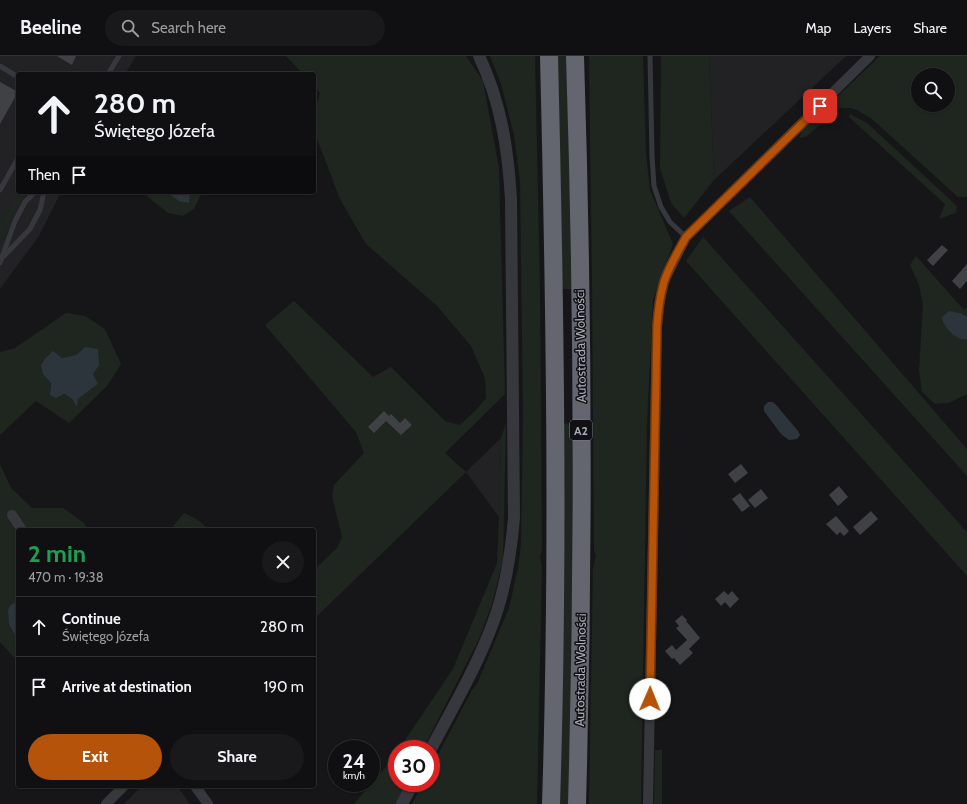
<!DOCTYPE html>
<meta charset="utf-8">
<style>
:root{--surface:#101012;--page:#19191b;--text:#f1f3f6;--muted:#9c9d9f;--line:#303032;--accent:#b45309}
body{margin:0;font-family:Cabin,sans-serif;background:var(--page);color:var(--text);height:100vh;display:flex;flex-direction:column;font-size:15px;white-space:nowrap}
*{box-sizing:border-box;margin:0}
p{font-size:13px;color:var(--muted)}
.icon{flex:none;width:22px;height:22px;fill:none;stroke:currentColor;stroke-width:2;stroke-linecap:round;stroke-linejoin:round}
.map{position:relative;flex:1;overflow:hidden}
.drawer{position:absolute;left:16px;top:472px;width:300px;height:260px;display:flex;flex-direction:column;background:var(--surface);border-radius:4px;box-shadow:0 1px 3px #0004,0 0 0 1px var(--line)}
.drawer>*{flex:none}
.top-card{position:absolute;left:16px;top:16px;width:300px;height:122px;border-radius:4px;box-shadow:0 1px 3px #0004,0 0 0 1px var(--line);background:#101012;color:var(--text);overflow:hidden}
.buttons{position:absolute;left:911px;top:12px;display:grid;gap:8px}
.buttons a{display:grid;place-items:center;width:44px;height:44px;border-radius:50%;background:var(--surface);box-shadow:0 1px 3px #0004,0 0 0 1px var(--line);font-size:20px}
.speed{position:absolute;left:328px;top:684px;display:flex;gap:8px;font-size:20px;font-weight:700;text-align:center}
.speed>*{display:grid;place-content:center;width:52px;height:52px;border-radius:50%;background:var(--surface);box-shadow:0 1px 3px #0004,0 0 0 1px var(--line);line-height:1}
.speed small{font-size:10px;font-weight:400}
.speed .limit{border:6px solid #d22;background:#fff;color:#111}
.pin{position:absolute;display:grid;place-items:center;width:34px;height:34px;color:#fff;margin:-17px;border-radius:8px;box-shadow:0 2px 6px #0006}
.me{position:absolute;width:44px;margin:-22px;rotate:1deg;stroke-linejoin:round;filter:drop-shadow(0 0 3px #0008)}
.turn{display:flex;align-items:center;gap:14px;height:84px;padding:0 12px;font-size:18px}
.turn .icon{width:52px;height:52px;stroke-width:2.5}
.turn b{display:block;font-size:28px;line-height:34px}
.then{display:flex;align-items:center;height:38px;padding:0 12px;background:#0003;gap:8px;font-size:15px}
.round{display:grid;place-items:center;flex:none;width:42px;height:42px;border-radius:21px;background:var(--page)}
.summary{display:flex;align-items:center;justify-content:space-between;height:68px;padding:0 12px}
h1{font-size:24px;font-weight:700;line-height:30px;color:#1e9e55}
.cta{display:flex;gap:8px;margin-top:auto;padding:8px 12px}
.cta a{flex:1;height:46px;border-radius:24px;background:var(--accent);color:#fff;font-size:16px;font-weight:700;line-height:46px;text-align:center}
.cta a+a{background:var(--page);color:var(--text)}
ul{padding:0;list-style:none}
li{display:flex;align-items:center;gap:12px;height:60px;padding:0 12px;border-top:1px solid var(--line)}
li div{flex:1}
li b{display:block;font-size:15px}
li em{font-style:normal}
header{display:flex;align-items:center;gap:24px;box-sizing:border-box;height:56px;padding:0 20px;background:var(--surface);border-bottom:1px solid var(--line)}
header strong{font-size:19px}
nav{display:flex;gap:22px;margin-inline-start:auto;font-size:14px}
.search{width:280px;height:36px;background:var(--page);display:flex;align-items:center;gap:10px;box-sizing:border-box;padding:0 14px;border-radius:22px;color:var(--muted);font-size:15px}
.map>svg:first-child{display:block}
</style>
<header>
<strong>Beeline</strong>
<div class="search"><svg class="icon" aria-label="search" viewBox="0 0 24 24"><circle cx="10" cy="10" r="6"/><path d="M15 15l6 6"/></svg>Search here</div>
<nav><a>Map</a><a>Layers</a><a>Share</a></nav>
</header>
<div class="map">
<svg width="967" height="748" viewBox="0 0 967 748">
<rect width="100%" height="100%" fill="#161618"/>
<g fill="#222225">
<polygon points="0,0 136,0 125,18 18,18 18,136 61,136 39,180 0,233"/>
<polygon points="709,0 846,0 714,124"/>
<polygon points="501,382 499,461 466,416"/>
<polygon points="142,730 177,730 190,748 124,748"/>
</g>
<g fill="#1e261f" fill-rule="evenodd">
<polygon points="286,0 466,0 483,25 499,112 505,338 445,397 466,416 314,563 314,514 337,492 342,481 332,440 334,429 364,397 356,376 265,269 294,245 373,321 391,311 445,365 460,369 476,354 486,342 485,322 471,290 437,250 366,188 340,143 314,75 314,57 320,37 314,30 314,18 303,18"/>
<polygon points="490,0 535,0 540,230 542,493 540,501 542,510 537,748 412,748 423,727 431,727 431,712 472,634 477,628 509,552 518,512 521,488 523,358 520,126 514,79 501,28"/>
<polygon points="555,0 569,0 572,233 561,233"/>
<polygon points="589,0 643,0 646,97 650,134 673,188 653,244 647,367 641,748 589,748 593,512 596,500 594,495 592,226"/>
<polygon points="661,0 709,0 714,124 684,162 671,147 660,112"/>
<path d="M 880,0 L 967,0 L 967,141 L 958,141 L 872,63 L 857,54 L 851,52 L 840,52 L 807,80 L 800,82 L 801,75 ZM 918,19 L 948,19 L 948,49 L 918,49 Z"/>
<polygon points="850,58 867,67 957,150 956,157 939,163 945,148 849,61"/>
<polygon points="19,136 26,136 10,161 0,184 0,169"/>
<polygon points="144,136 202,136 194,153 183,160 168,157 148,141"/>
<polygon points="750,141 967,393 967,420 729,155"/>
<polygon points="703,181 967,476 967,520 686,205"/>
<polygon points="916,200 964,254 967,251 967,338 949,347 935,348 922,336 919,314 923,249 919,229 910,209"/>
<path d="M 66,257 L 85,260 L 105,273 L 121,308 L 107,330 L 69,367 L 36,345 L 0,379 L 0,296 L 15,292 ZM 85,291 L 93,318 L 98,328 L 78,343 L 77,350 C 68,337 65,338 50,339 L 53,296 L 62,302 L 76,299 Z"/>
<polygon points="506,367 503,504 492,548 478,585 423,693 399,693 453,613 497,507 499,461 501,382"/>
<polygon points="573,367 572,748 556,748 562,368"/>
<polygon points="0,408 11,432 32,452 63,452 84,467 88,474 18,474 18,606 0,586"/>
<polygon points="184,457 198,464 209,474 170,474"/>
<polygon points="655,694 662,694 662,748 654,748"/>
<polygon points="397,696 397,727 406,727 396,748 354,748 391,705"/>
</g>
<g fill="#2c353c">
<polygon points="166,136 190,136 189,147 179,145"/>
<path d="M 949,255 L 960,257 L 967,261 L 967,283 C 957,286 942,270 942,261 Z"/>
<polygon points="85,291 98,293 99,309 93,318 98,328 78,343 77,351 72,343 64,338 56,342 50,339 51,327 43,318 41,309 45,303 53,295 62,302 76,299"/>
<polygon points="768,346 773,346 777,350 798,375 800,379 797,383 789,384 781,378 764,355 764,350"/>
<polygon points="18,544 18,593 17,583 9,568 8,554 10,550"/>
</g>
<g fill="#404145">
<polygon points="57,0 76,0 72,9"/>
<polygon points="0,26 18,36 0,68"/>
<polygon points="942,189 948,194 933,210 927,204"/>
<polygon points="967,208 967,225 960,233 952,225"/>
<polygon points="384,355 389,360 391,358 400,367 405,362 412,369 401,379 386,365 374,377 368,371"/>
<polygon points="741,408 748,417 735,427 728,418"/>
<polygon points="839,430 848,441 838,450 829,439"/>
<polygon points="761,433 768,442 755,452 748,444"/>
<polygon points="740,437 750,450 742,456 732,443"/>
<polygon points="871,455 878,463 860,479 853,471"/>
<polygon points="836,460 849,475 844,480 840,476 837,479 826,468"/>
<polygon points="724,535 728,539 732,535 739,543 730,552 725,546 721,550 715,543"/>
<polygon points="682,559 687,564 686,565 700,582 689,593 693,597 680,609 674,602 672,603 665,595 672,589 676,594 687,584 676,572 679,570 675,565"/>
</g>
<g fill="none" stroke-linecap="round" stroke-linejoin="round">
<g stroke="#37383d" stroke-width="5">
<polyline points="650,0 652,100 654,130 661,151 670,166 686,181"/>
<polyline points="0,10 18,21"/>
<polyline points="108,18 119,0"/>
<polyline points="0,134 18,102"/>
<polyline points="4,200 30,173 40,154 44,136"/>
<polyline points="0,207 15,165 25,146 35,136"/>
</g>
<g stroke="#37383d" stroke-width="10">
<polyline points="12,459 22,474"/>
<polyline points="195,730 208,748"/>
<polyline points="106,748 124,730"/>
<polyline points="648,748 657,270 660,244 664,225 686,181 870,0"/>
</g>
<g stroke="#37383d" stroke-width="12">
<path d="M 431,693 C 453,651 478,609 494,564 C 506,531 511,497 514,462 L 511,143 C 508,93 501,46 479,0"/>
<polyline points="402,748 413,727"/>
</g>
<g stroke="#63666e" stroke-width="18">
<path d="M 549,0 C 555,249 559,499 551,748"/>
<path d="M 575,0 C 583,249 584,499 577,748"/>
</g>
</g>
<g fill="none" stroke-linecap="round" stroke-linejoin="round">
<g stroke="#753606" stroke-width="10">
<path id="route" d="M 650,643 L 657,270 C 658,255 660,240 664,226 C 669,210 678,196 686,181 L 820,50"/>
</g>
<use href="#route" stroke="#b45309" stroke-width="7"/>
</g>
<g text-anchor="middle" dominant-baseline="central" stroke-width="3" stroke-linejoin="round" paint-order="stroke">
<rect fill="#111113" stroke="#7b7e86" stroke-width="1" x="570" y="364" width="22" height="20" rx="3"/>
<g font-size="12" font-weight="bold" fill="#a8adb8">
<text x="581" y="374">A2</text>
</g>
<g font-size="13" fill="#a8adb8" stroke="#111113">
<text transform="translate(580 290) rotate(-91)">Autostrada Wolności</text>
<text transform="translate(580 614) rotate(-89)">Autostrada Wolności</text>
</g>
</g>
</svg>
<div class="buttons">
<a><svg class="icon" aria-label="search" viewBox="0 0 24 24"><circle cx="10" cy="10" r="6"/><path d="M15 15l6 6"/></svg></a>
</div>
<div class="speed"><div>24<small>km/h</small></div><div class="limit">30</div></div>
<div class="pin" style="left:820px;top:50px;background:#d93025"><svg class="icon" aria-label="arrive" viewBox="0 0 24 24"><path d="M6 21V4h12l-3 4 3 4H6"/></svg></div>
<svg class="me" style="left:650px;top:643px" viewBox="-20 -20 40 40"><circle r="19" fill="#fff"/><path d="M0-13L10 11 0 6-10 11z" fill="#b45309"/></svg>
<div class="top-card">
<div class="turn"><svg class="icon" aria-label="ahead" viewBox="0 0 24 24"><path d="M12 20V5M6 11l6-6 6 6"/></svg><div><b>280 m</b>Świętego Józefa</div></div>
<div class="then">Then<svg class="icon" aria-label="arrive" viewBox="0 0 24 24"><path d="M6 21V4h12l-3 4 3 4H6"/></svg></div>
</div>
<section class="drawer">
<div class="summary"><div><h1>2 min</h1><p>470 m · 19:38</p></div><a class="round"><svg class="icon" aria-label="close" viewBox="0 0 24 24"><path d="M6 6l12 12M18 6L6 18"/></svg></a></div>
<ul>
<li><svg class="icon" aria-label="ahead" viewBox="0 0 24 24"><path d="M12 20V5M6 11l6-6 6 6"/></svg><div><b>Continue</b><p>Świętego Józefa</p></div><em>280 m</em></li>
<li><svg class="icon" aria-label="arrive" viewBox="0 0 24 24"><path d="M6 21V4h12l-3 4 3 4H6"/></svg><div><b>Arrive at destination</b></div><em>190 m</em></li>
</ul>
<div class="cta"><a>Exit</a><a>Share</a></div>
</section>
</div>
